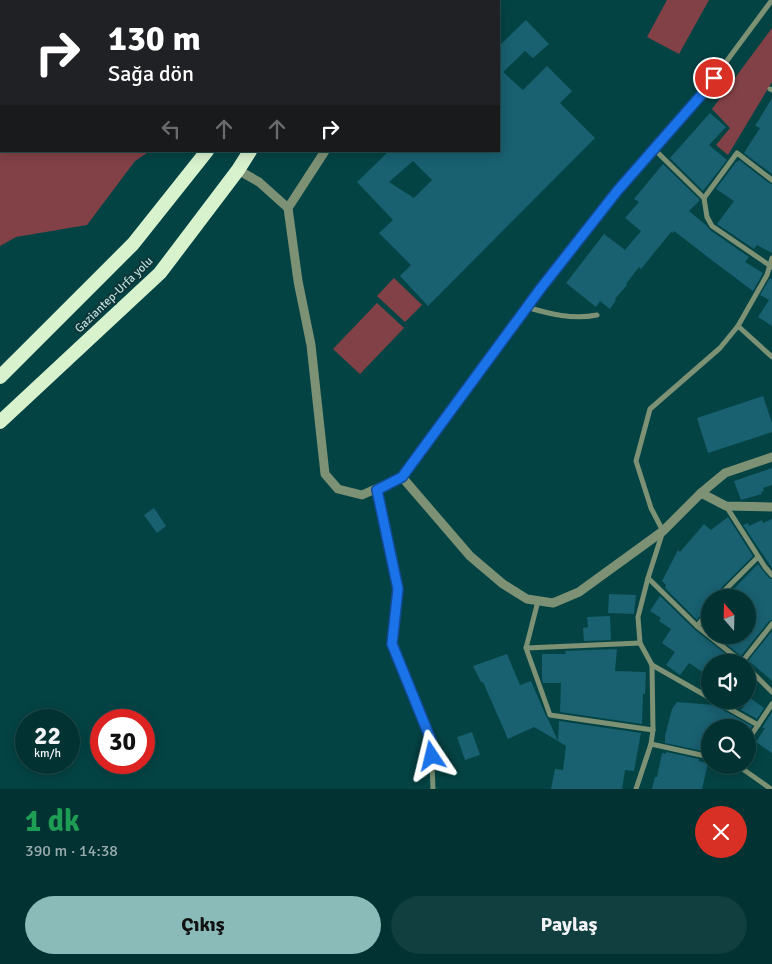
<!DOCTYPE html>
<html lang="tr">
<meta charset="utf-8">
<style>
:root{--surface:#033233;--page:#113e3f;--text:#f1f3f6;--muted:#97aaac;--line:#244d4e;--accent:#8bbbb9}
body{margin:0;font-family:Signika,sans-serif;background:var(--page);color:var(--text);height:100vh;display:flex;flex-direction:column;font-size:19px;white-space:nowrap}
*{box-sizing:border-box;margin:0}
p{font-size:16px;color:var(--muted)}
.icon{flex:none;width:28px;height:28px;fill:none;stroke:currentColor;stroke-width:2;stroke-linecap:round;stroke-linejoin:round}
.map{position:relative;height:789px;overflow:hidden}
.panel{display:flex;flex-direction:column;background:var(--surface);flex:1}
.panel>*{flex:none}
.hud{position:absolute;left:0px;top:0px;width:500px;height:152px;box-shadow:0 2px 12px #0003,0 0 0 1px var(--line);background:#202124;color:#fff;overflow:hidden}
.needle{width:32px;rotate:340deg}
.controls{position:absolute;left:701px;top:589px;display:grid;gap:10px}
.controls a{display:grid;place-items:center;width:55px;height:55px;border-radius:50%;background:var(--surface);box-shadow:0 2px 12px #0003,0 0 0 1px var(--line);font-size:25px}
.speed{position:absolute;left:15px;top:709px;display:flex;gap:10px;font-size:25px;font-weight:700;text-align:center}
.speed>*{display:grid;place-content:center;width:65px;height:65px;border-radius:50%;background:var(--surface);box-shadow:0 2px 12px #0003,0 0 0 1px var(--line);line-height:1}
.speed small{font-size:12px;font-weight:400}
.speed .limit{border:8px solid #d22;background:#fff;color:#111}
.pin{position:absolute;display:grid;place-items:center;width:42px;height:42px;color:#fff;margin:-21px;border:2px solid #fff;border-radius:50%;box-shadow:0 1px 5px #0007}
.me{position:absolute;width:55px;margin:-28px;rotate:350deg;stroke-linejoin:round;filter:drop-shadow(0 0 4px #0008)}
.turn{display:flex;align-items:center;gap:18px;height:105px;padding:0 25px;font-size:22px}
.turn .icon{width:65px;height:65px;stroke-width:2.5}
.turn b{display:block;font-size:35px;line-height:42px}
.lanes{display:flex;align-items:center;height:48px;padding:0 25px;background:#0003;justify-content:center;gap:25px;direction:ltr}
.lanes .off{opacity:.35}
.round{display:grid;place-items:center;flex:none;width:52px;height:52px;border-radius:26px;background:var(--page)}
.summary{display:flex;align-items:center;justify-content:space-between;height:85px;padding:0 25px}
h1{font-size:30px;font-weight:700;line-height:38px;color:#1e9e55}
.primary-button{display:flex;gap:10px;margin-top:auto;padding:10px 25px}
.primary-button a{flex:1;height:58px;border-radius:30px;background:var(--accent);color:#111;font-size:20px;font-weight:700;line-height:58px;text-align:center}
.primary-button a+a{background:var(--page);color:var(--text)}
.map>svg:first-child{display:block}
</style>
<div class="map">
<svg width="772" height="789" viewBox="0 0 772 789">
<rect width="100%" height="100%" fill="#044344"/>
<g fill="#824146">
<polygon points="667,0 709,0 679,54 647,37"/>
<polygon points="772,28 772,82 728,155 716,145 730,128 712,109"/>
<polygon points="1,94 1,151 150,151 135,161 87,225 16,237 0,246 0,95"/>
<polygon points="394,278 422,305 405,322 377,296"/>
<polygon points="377,303 404,328 360,374 333,349"/>
</g>
<g fill="#196070" fill-rule="evenodd">
<path d="M 526,20 L 549,44 L 533,58 L 525,51 L 503,72 L 523,90 L 547,66 L 572,91 L 560,103 L 595,138 L 428,306 L 400,276 L 411,265 L 379,233 L 393,220 L 357,182 L 389,151 L 499,151 L 499,46 ZM 413,161 L 432,180 L 414,198 L 389,182 Z"/>
<polygon points="772,98 772,174 744,153 760,128 755,126"/>
<polygon points="710,113 726,127 709,145 727,160 703,191 670,158"/>
<polygon points="739,160 769,183 772,184 772,253 757,245 754,249 717,224 734,201 716,189 736,162 737,162"/>
<polygon points="663,164 700,200 689,211 707,226 710,230 749,257 745,262 763,273 753,291 713,261 674,231 673,233 671,232 641,269 639,267 626,284 627,285 615,299 616,300 610,309 600,301 596,307 566,283 604,234 625,250 641,231 625,218 639,202 634,199"/>
<polygon points="770,278 772,279 772,326 758,317 769,300 760,295"/>
<polygon points="763,396 772,423 772,432 708,453 697,418"/>
<polygon points="772,468 772,485 763,488 764,491 761,492 762,494 741,500 734,481"/>
<polygon points="154,508 166,526 157,533 144,515"/>
<polygon points="728,517 753,556 723,586 715,598 710,598 710,606 707,607 697,620 665,588 666,585 662,581 678,550 680,552 704,524 711,530"/>
<polygon points="772,519 772,568 743,525 748,523 749,526 762,520 763,523"/>
<polygon points="758,564 769,578 772,579 772,620 769,621 741,656 715,635 748,635 748,598 725,598"/>
<polygon points="609,594 636,595 634,614 608,613"/>
<polygon points="660,596 694,629 736,662 710,662 710,677 689,663 680,675 666,665 675,652 662,643 671,629 659,621 661,618 650,611"/>
<polygon points="610,616 611,640 584,641 583,628 588,627 587,617"/>
<polygon points="772,631 772,681 750,662 747,662"/>
<polygon points="617,649 615,671 646,672 645,694 643,694 642,724 560,712 561,683 543,683 542,679 542,654 566,654 565,651"/>
<polygon points="507,654 520,685 531,681 546,716 548,719 558,741 534,727 508,739 483,682 481,682 473,666"/>
<polygon points="750,698 764,708 757,719 741,710"/>
<polygon points="677,702 714,705 752,726 751,728 720,728 714,724 712,728 710,728 710,733 703,751 665,743 665,736 672,709"/>
<polygon points="772,712 772,753 756,742 765,728 762,728"/>
<polygon points="559,721 641,733 634,771 625,770 622,789 551,789 555,769 563,770 566,746 558,741"/>
<polygon points="472,732 480,755 465,760 457,737"/>
<polygon points="666,752 699,759 699,761 708,763 702,789 652,789 655,777 657,777 662,753 666,754"/>
</g>
<g fill="none" stroke-linecap="round" stroke-linejoin="round">
<g stroke="#7d9174" stroke-width="5">
<polyline points="770,89 772,90"/>
<polyline points="654,149 704,198 707,217 712,226 772,267"/>
<polyline points="704,198 737,153 772,180"/>
<path d="M 526,307 C 550,314 573,320 597,315"/>
<polyline points="738,326 772,357"/>
<polyline points="402,477 541,288 618,190 703,93 772,0"/>
<polyline points="726,506 765,567 772,575"/>
<polyline points="385,530 377,490 398,589 392,644 431,740 433,789"/>
<polyline points="648,578 697,626 742,662"/>
<polyline points="719,598 726,589 758,557"/>
<polyline points="538,601 526,648 550,715 653,730"/>
<polyline points="697,626 710,610"/>
<polyline points="526,648 640,643"/>
<polyline points="742,662 772,624"/>
<polyline points="652,665 710,698"/>
<polyline points="748,668 772,692"/>
<polyline points="714,700 758,725"/>
<polyline points="748,740 772,704"/>
<polyline points="651,744 710,757"/>
<polyline points="737,765 771,789"/>
<polyline points="636,789 651,744 653,730 652,665 640,643 638,617 648,578 663,531 651,508 636,461 650,409 720,348 738,326 767,275 772,258"/>
</g>
<g stroke="#7d9174" stroke-width="9">
<polyline points="141,1 143,0"/>
<polyline points="469,1 470,0"/>
<polyline points="0,67 1,66"/>
<polyline points="238,170 259,182 288,208 298,281 311,345 325,474 338,489 362,495 402,477 470,556 503,584 527,599 553,603 579,592 663,531 701,493"/>
<polyline points="288,208 325,151"/>
<polyline points="772,457 725,473 701,493 726,506 772,507"/>
</g>
<g stroke="#d8f2ce" stroke-width="14">
<polyline points="307,1 308,0"/>
<polyline points="346,1 347,0"/>
<polyline points="372,1 373,0"/>
<polyline points="0,377 133,244 207,151"/>
<polyline points="0,422 160,273 238,170 250,151"/>
</g>
</g>
<g fill="none" stroke-linecap="round" stroke-linejoin="round">
<g stroke="#114b97" stroke-width="12">
<polyline id="route" points="432,756 431,740 392,644 398,589 377,490 402,477 541,288 618,190 703,93 714,78"/>
</g>
<use href="#route" stroke="#1a73e8" stroke-width="9"/>
</g>
<g text-anchor="middle" dominant-baseline="central" stroke-width="4" stroke-linejoin="round" paint-order="stroke">
<g font-size="12" fill="#bdd" stroke="#0f3637">
<text transform="translate(114 295) rotate(-44)">Gaziantep-Urfa yolu</text>
</g>
</g>
</svg>
<div class="controls">
<a><svg class="needle" viewBox="-14 -14 28 28"><path d="M0-13l5 13h-10z" fill="#e53935"/><path d="M0 13l5-13h-10z" fill="#97aaac"/></svg></a>
<a><svg class="icon" aria-label="sound" viewBox="0 0 24 24"><path d="M4 9h4l5-4v14l-5-4H4zM17 9q2 3 0 6"/></svg></a>
<a><svg class="icon" aria-label="search" viewBox="0 0 24 24"><circle cx="10" cy="10" r="6"/><path d="M15 15l6 6"/></svg></a>
</div>
<div class="speed"><div>22<small>km/h</small></div><div class="limit">30</div></div>
<div class="pin" style="left:714px;top:78px;background:#d93025"><svg class="icon" aria-label="arrive" viewBox="0 0 24 24"><path d="M6 21V4h12l-3 4 3 4H6"/></svg></div>
<svg class="me" style="left:432px;top:756px" viewBox="-20 -20 40 40"><path d="M0-17L14 15 0 8-14 15z" fill="#1a73e8" stroke="#fff" stroke-width="4"/></svg>
<div class="hud">
<div class="turn"><svg class="icon" aria-label="right" viewBox="0 0 24 24"><path d="M7 20v-9h11M14 6l5 5-5 5"/></svg><div><b>130 m</b>Sağa dön</div></div>
<div class="lanes"><svg class="icon off" aria-label="left" viewBox="0 0 24 24"><path d="M17 20v-9H6M10 6l-5 5 5 5"/></svg><svg class="icon off" aria-label="ahead" viewBox="0 0 24 24"><path d="M12 20V5M6 11l6-6 6 6"/></svg><svg class="icon off" aria-label="ahead" viewBox="0 0 24 24"><path d="M12 20V5M6 11l6-6 6 6"/></svg><svg class="icon" aria-label="right" viewBox="0 0 24 24"><path d="M7 20v-9h11M14 6l5 5-5 5"/></svg></div>
</div>
</div>
<section class="panel">
<div class="summary"><div><h1>1 dk</h1><p>390 m · 14:38</p></div><a class="round" style="background:#d93025;color:#fff"><svg class="icon" aria-label="close" viewBox="0 0 24 24"><path d="M6 6l12 12M18 6L6 18"/></svg></a></div>
<div class="primary-button"><a>Çıkış</a><a>Paylaş</a></div>
</section>
